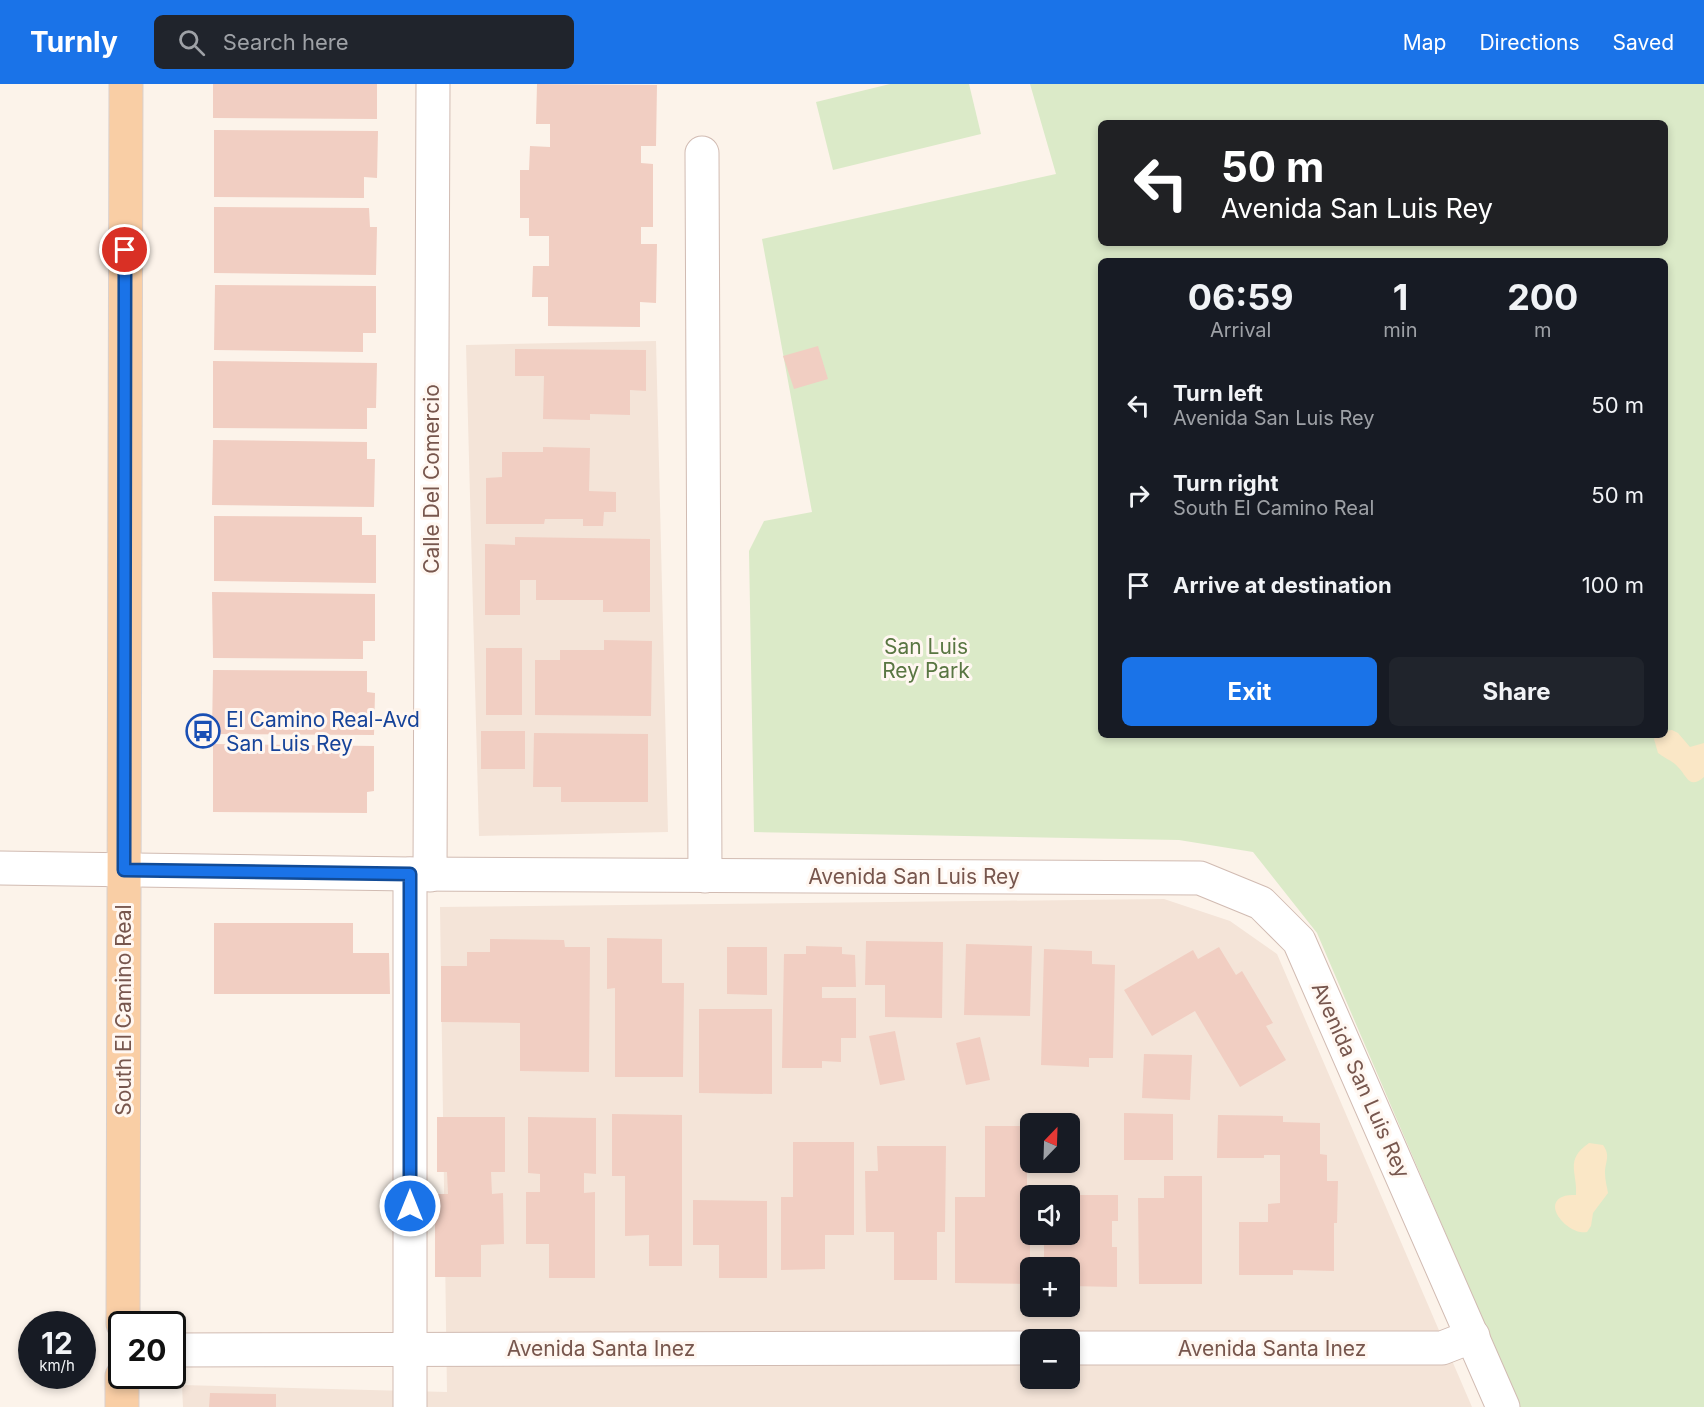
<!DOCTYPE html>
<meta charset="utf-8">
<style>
:root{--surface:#171b24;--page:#20242c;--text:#f1f3f6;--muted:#9ea1a6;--accent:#1a73e8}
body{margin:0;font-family:Inter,sans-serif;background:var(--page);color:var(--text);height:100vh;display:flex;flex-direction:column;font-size:22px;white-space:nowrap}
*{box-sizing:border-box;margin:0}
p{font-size:20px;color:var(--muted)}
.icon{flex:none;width:33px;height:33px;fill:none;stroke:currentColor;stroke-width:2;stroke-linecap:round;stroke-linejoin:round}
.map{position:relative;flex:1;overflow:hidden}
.side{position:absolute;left:1098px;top:174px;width:570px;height:480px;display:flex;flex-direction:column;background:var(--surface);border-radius:9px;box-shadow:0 3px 9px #0003}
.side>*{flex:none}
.banner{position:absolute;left:1098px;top:36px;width:570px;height:126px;border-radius:9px;box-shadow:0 3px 9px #0003;background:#202124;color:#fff;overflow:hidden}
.needle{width:39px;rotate:23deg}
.tools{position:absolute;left:1020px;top:1029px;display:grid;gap:12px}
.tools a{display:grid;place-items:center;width:60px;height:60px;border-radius:9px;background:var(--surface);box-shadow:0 3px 9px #0003;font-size:30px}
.speed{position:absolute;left:18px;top:1227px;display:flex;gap:12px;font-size:30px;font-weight:700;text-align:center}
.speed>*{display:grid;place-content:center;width:78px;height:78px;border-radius:50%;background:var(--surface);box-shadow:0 3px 9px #0003;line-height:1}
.speed small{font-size:15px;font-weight:400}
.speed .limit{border:3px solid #111;border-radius:9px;background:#fff;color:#111}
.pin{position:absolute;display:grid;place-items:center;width:51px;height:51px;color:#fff;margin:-26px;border:3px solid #fff;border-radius:50%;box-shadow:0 2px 6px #0007}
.me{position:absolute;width:66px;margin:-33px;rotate:0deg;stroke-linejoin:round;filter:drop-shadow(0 0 4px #0008)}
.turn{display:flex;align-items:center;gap:21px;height:126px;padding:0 24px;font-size:27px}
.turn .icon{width:78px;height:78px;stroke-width:2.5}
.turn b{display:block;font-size:42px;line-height:51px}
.eta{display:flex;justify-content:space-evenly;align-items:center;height:102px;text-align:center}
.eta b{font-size:36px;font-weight:700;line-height:42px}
.action{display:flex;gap:12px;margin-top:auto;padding:12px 24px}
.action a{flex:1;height:69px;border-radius:9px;background:var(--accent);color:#fff;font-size:24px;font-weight:700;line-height:69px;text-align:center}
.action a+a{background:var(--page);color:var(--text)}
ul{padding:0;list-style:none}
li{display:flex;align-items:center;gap:18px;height:90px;padding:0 24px}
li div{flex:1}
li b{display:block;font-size:22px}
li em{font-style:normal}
header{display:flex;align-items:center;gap:36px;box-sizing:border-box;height:84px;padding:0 30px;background:var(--accent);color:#fff}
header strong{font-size:28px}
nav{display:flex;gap:33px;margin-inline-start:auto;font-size:21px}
.search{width:420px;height:54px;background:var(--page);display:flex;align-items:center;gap:15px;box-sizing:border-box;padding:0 21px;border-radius:9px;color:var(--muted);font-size:22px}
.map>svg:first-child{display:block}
</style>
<header>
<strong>Turnly</strong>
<div class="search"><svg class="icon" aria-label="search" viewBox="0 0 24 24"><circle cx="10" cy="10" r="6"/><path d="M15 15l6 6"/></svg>Search here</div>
<nav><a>Map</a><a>Directions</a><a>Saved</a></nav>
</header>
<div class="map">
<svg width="1704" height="1323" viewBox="0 0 1704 1323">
<rect width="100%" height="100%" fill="#fcf3ea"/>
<g fill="#f4e4d8" fill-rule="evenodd">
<polygon points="656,257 668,748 479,752 466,261"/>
<path d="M 1164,815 L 1230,837 L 1277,870 L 1472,1323 L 183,1323 L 182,1301 L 447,1308 L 440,823 ZM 1030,1040 L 1070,1040 L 1070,1078 L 1030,1078 ZM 1030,1112 L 1070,1112 L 1070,1150 L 1030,1150 ZM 1030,1184 L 1070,1184 L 1070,1222 L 1030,1222 ZM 1030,1256 L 1070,1256 L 1070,1294 L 1030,1294 Z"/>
</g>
<g fill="#dbeac8" fill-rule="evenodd">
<polygon points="890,0 969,0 981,50 833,86 816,18"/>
<path d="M 1030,0 L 1704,0 L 1704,1323 L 1520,1323 L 1317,849 L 1253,768 L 1179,756 L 754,748 L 749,467 L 764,437 L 812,428 L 762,155 L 1056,90 ZM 1101,39 L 1665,39 L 1665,159 L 1101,159 ZM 1101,177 L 1665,177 L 1665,651 L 1101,651 Z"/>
</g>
<g fill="#fae7c6">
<path d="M 1672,646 L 1678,649 L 1690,663 L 1704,659 L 1704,693 C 1689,706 1687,692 1678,683 C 1673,677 1664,674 1658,669 L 1654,655 L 1657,651 L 1665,651 L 1665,647 Z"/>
<path d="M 1589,1059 L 1603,1061 C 1611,1072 1605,1078 1605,1089 C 1605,1096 1607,1103 1608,1109 L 1593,1129 L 1591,1142 L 1587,1148 C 1570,1152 1542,1122 1562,1113 C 1566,1111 1571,1111 1576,1111 C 1578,1089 1564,1076 1589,1059 Z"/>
</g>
<g fill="#f1cec2">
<polygon points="213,0 377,0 377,35 213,34"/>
<polygon points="537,0 657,1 656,62 641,62 641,79 653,80 653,143 641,143 641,160 657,160 656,219 640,218 640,243 548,242 548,213 532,213 533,182 549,182 549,152 529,152 529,134 520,134 520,86 529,86 530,62 550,63 550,40 536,40"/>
<polygon points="214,46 378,47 377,94 364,93 364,114 214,113"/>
<polygon points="214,123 369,124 370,143 377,143 376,191 214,189"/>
<polygon points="215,201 376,202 376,249 363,249 363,268 214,266"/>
<polygon points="818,262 828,295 794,305 783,272"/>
<polygon points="515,265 646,266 646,307 630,306 630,331 590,330 590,336 543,335 544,292 515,292"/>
<polygon points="213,277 377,279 376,324 367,324 367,345 213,344"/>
<polygon points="213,356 367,358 367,375 375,375 374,423 212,421"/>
<polygon points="543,363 590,364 589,407 616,408 616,428 604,428 603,442 583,442 583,435 545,435 544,440 486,440 486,394 502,393 502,368 543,368"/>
<polygon points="214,432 362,433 362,451 376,451 376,499 214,497"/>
<polygon points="515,453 650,455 650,528 603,528 603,516 536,516 536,496 520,496 520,531 485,531 485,460 515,461"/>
<polygon points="212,508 375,510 375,557 363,557 363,575 213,574"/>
<polygon points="604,556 652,557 651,632 535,631 535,576 560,576 560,566 604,566"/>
<rect x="486" y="564" width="36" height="67"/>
<polygon points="213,586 367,587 367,608 375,609 374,651 212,650"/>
<rect x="481" y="647" width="44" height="38"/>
<polygon points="534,649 648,650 648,718 561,718 561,703 533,703"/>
<polygon points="213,660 374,662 374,707 367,708 367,729 213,728"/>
<polygon points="214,839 353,839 353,869 389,869 390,910 214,910"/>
<polygon points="607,854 662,855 662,899 684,899 683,993 615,993 615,904 607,905"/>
<polygon points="490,855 564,856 565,863 590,863 589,988 520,987 520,939 441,938 441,882 467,882 467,868 490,868"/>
<polygon points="866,857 943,858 942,934 885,933 885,901 865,901"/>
<polygon points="966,860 1032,862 1030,932 964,931"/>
<polygon points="806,862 842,863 842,870 855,871 856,903 822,903 822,914 856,914 856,954 841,954 841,978 822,977 822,984 782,984 784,870 806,870"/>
<polygon points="727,863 767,863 767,911 727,910"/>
<polygon points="1219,863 1236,891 1242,887 1273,939 1266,942 1286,976 1240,1003 1195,927 1152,952 1124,906 1193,866 1198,875"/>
<polygon points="1044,865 1092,867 1092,880 1115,881 1113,974 1089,974 1089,983 1041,981"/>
<polygon points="699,925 772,925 772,1010 699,1009"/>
<polygon points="895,947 905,996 880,1001 869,952"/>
<polygon points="980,953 990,996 966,1001 956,959"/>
<polygon points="1144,970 1192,971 1190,1016 1142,1014"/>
<polygon points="1124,1029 1173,1030 1173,1076 1124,1076"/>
<polygon points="612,1030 682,1031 682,1182 649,1182 649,1151 625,1152 625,1092 612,1092"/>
<rect x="1036" y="1031" width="34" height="9"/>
<polygon points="1218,1031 1283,1032 1283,1038 1320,1039 1320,1070 1327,1071 1327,1097 1338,1097 1337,1139 1334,1139 1334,1187 1293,1186 1293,1191 1239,1191 1239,1138 1268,1138 1268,1120 1280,1119 1280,1071 1264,1071 1264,1074 1217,1074"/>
<polygon points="437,1033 505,1033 505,1088 491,1088 492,1110 503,1109 504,1160 481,1161 481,1193 435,1193 435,1110 448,1110 447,1088 437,1088"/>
<polygon points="528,1033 596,1034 596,1090 584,1089 584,1109 595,1108 595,1194 549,1194 549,1160 526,1160 526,1108 540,1108 540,1090 528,1089"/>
<polygon points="985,1042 1027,1042 1027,1113 1030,1113 1030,1200 955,1199 955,1113 985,1113"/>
<polygon points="793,1058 854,1058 854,1151 825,1151 825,1185 781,1186 781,1113 793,1113"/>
<polygon points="877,1062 946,1062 945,1148 937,1148 937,1196 894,1196 894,1148 866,1148 865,1087 878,1087"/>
<polygon points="1164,1092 1202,1092 1202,1200 1139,1200 1138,1114 1164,1114"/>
<polygon points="1070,1111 1118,1111 1118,1137 1112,1137 1112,1163 1117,1163 1117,1203 1070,1202 1070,1184 1044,1184 1044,1150 1070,1150"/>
<polygon points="693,1116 767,1117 767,1194 719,1194 719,1161 693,1161"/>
<polygon points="210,1309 276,1310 276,1323 209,1323"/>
</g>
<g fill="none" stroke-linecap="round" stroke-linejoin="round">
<g stroke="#d1bbb2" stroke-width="35">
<g id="minor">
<polyline points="702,69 705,792"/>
<polyline points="0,784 410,790 1200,794 1261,819 1299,857 1503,1323"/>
<polyline points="410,790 410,1323"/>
<polyline points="430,791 433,0"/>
<polyline points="1070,1264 1442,1264 1473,1252"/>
<polyline points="172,1266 1030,1264"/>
</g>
</g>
<g stroke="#d9d0cd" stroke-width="35">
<g id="major">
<polyline points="123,1240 126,0"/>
<polyline points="122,1323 122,1292"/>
</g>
</g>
<use href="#minor" stroke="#fff" stroke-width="33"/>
<use href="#major" stroke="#f9cea5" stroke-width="33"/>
</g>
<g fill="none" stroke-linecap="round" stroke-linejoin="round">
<g stroke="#114b97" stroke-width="15">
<polyline id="route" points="125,166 124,786 410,790 410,1122"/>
</g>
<use href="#route" stroke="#1a73e8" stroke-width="10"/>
</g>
<defs>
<g id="bus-ring" transform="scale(1.725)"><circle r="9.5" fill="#fff7f1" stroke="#1a4fb4" stroke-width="1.5"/><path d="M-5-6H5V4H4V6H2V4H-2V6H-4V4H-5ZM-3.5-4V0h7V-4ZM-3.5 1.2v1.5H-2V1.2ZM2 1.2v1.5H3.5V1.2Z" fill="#1a4fb4"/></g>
</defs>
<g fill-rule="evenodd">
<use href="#bus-ring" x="203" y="647"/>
</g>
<g text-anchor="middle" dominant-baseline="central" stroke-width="6" stroke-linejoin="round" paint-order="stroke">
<g font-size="21" fill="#77564d" stroke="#fff7f1">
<text transform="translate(431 395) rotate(-90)">Calle Del Comercio</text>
<text x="914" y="792">Avenida San Luis Rey</text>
<text transform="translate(123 926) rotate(-90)">South El Camino Real</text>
<text transform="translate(1361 996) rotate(66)">Avenida San Luis Rey</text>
<text x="601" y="1264">Avenida Santa Inez</text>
<text x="1272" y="1264">Avenida Santa Inez</text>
</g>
<g font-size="21" fill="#597642" stroke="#fff7f1">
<text x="926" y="562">San Luis<tspan x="926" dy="24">Rey Park</tspan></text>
</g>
<g font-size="21" fill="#164399" stroke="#fff7f1" text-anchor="start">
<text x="226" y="635">El Camino Real-Avd<tspan x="226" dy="24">San Luis Rey</tspan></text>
</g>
</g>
</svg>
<div class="tools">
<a><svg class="needle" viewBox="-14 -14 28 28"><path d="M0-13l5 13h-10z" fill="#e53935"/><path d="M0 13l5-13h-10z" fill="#9ea1a6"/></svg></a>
<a><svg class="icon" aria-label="sound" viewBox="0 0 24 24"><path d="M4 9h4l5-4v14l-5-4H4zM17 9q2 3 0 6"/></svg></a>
<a>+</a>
<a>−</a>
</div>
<div class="speed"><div>12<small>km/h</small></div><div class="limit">20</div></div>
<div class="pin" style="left:125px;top:166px;background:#d93025"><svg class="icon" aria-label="arrive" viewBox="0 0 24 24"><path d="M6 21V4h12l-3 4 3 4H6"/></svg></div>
<svg class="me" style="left:410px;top:1122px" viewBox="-20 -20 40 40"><circle r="17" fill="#1a73e8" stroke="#fff" stroke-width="3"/><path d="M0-11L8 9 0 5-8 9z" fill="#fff"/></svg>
<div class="banner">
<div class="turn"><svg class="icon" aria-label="left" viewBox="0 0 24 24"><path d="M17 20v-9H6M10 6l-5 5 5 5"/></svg><div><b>50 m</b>Avenida San Luis Rey</div></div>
</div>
<section class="side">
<div class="eta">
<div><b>06:59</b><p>Arrival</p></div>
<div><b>1</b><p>min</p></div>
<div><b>200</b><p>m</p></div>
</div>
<ul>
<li><svg class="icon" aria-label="left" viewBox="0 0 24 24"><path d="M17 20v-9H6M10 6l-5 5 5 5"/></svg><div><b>Turn left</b><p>Avenida San Luis Rey</p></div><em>50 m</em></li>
<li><svg class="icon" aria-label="right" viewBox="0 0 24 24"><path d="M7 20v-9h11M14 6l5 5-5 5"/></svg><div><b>Turn right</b><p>South El Camino Real</p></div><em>50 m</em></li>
<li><svg class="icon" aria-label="arrive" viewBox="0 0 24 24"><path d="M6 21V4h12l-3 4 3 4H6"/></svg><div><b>Arrive at destination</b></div><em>100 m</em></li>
</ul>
<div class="action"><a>Exit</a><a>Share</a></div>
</section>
</div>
